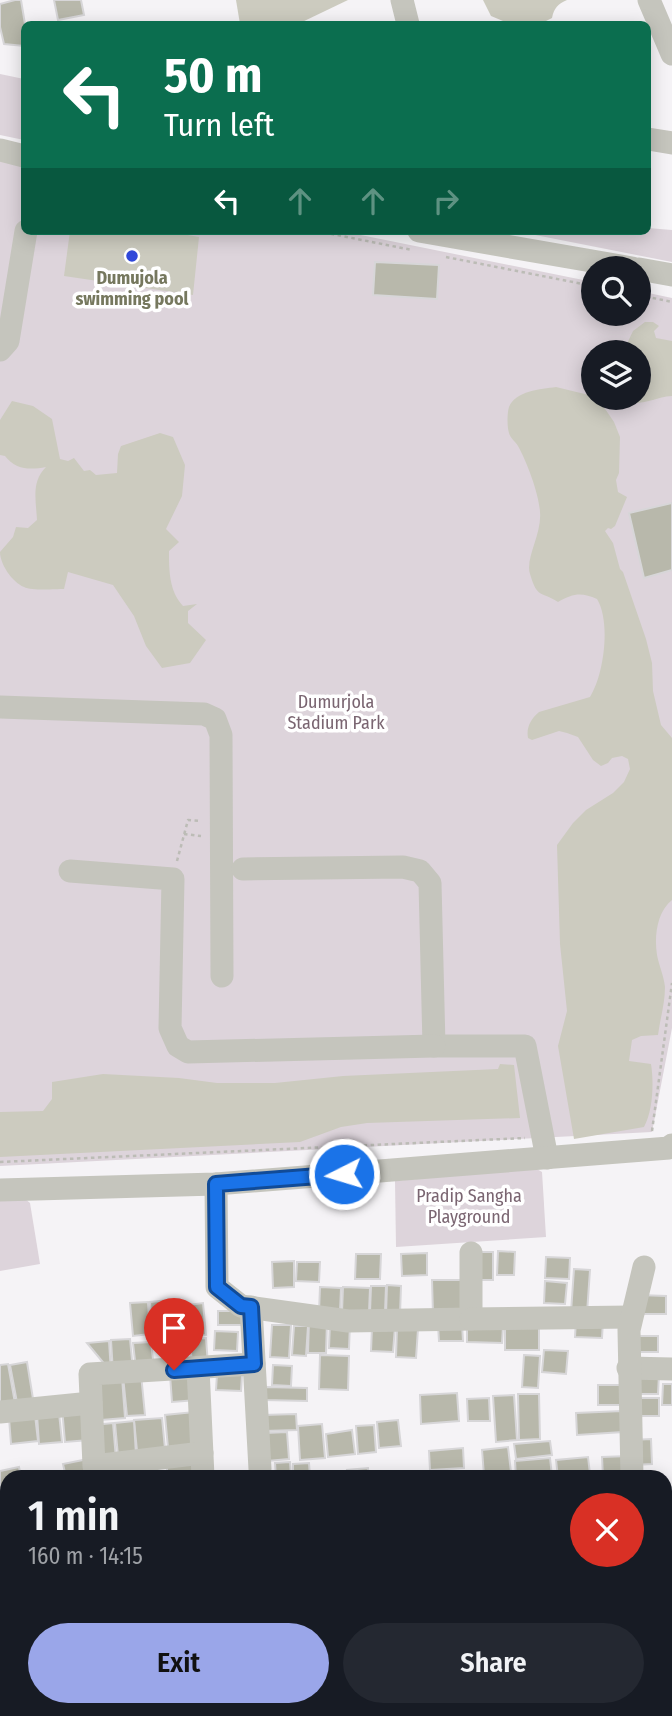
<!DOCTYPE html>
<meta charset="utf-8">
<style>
:root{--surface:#171b24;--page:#242831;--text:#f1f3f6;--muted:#9ea1a6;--accent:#9aa6e9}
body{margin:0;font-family:"Fira Sans Condensed",sans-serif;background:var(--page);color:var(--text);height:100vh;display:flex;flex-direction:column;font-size:26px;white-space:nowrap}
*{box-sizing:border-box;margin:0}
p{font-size:23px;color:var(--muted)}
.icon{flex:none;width:38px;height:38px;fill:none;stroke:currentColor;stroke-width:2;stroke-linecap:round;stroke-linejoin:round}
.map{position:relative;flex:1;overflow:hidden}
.details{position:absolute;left:0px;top:1470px;width:672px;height:247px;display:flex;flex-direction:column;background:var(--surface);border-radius:21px 21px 0 0;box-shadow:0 4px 18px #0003}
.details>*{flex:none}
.banner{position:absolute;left:21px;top:21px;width:630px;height:214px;border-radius:10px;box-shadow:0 4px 18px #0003;background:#0b6e4f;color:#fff;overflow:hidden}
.buttons{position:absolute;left:581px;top:256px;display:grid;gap:14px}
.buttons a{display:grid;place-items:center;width:70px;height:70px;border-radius:50%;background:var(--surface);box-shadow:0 4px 18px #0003;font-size:35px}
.pin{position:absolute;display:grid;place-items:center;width:60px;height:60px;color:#fff;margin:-72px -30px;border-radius:50% 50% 50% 0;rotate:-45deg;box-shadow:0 0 7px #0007}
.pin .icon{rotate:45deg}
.me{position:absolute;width:77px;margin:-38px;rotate:265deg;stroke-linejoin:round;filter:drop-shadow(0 0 5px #0008)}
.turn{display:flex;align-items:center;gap:24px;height:147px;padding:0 28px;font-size:32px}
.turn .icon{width:91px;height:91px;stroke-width:2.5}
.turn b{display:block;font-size:49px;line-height:60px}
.lanes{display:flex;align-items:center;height:66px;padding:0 28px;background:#0003;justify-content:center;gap:35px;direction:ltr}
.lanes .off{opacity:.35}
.round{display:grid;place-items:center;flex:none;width:74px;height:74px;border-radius:37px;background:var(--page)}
.overview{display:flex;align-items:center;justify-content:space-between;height:119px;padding:0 28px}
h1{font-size:42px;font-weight:600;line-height:52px}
.button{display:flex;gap:14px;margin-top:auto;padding:14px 28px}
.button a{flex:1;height:80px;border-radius:42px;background:var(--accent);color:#111;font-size:28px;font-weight:600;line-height:80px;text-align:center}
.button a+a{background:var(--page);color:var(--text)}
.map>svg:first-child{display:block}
</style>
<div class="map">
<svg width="672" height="1716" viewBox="0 0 672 1716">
<rect width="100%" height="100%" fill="#f5f3f6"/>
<g fill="#ddd4db" fill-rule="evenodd">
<polygon points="0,74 24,79 24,140 0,135"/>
<path d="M 0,161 L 24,166 L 24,231 L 341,231 L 593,282 L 593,313 L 639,313 L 639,291 L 672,298 L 672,1028 L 652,1132 L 0,1166 ZM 593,352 L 639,352 L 639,397 L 593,397 Z"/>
<polygon points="648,228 672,230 672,262 515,231 648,231"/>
<polygon points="535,1168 542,1172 546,1237 396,1247 395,1181"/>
<polygon points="0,1194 19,1194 30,1203 40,1264 0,1271"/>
</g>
<g fill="#cccbbf">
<polygon points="236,0 348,0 298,24 240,24"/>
<path d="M 483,0 L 567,0 C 558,4 554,8 552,18 L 540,24 L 502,24 L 503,21 L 491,16 Z"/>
<polygon points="70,231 165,231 199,237 193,295 64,276"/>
<path d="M 645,322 L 653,322 L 659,326 L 654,331 L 656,338 L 672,341 L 672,396 C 655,397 649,404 630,403 L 626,397 L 639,397 L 639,352 L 623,352 L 633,331 Z"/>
<path d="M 556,387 L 597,397 L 614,422 L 620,437 L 619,473 L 616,480 L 618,492 L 627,497 L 615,526 L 611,529 L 608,528 L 605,531 L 613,543 L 620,569 L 623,572 L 646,639 L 652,663 L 653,691 L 661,725 L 672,738 L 672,900 C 657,912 654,936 657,955 C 659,966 664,976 665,987 C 665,1004 660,1019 658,1035 L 641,1036 L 632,1040 L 629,1061 L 651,1064 C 654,1082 653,1111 644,1127 L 574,1139 L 558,1046 L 567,1011 L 560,944 L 557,845 L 573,823 L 586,810 L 613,793 L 624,782 L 630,769 L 628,759 L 622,756 L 612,758 L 608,763 L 601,766 L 593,760 L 578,737 L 567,733 L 559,731 L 532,740 L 528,738 C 526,727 531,719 539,712 L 590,697 C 604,675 611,622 597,599 C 582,592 573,593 558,602 C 540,590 538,600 530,574 C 525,558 542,534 540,512 C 539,494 527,462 518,446 C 516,442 510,438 509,433 C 507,427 507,413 509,407 C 515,391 541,389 556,387 Z"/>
<path d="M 12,401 L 33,406 L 52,419 L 60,459 L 68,461 L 74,458 L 84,471 L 90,470 L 96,475 L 117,473 L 118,454 L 121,446 L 160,433 L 173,437 L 185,465 L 182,496 L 166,529 L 179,542 L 169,551 C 169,570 169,591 183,606 L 197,604 L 188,611 L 188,623 L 206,640 L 190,663 L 162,668 L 146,646 L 134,616 L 113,585 L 68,572 L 64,589 C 55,589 32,591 24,587 C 12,582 0,564 0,552 L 13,537 L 16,527 L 28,528 L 37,520 C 36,500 31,482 46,467 C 30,470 16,470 5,456 L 0,455 L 0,420 Z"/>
<polygon points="500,1064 514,1065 520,1118 367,1123 341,1127 300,1142 0,1157 0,1112 43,1111 52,1099 52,1082 103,1074 179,1078 217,1083 275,1083 343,1076 498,1069"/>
</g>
<g fill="#b8b8ab" stroke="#d7d6d8" stroke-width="2">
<polygon points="15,0 21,0 25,24 24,46 4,44 0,27 0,4"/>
<polygon points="54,0 81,0 84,15 58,20"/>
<polygon points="375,262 439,265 437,299 373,295"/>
<polygon points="672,503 672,570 644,578 629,513"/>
<polygon points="498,1251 515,1252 514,1275 497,1275"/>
<polygon points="477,1252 493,1252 493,1280 476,1280"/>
<polygon points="427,1253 427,1275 402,1276 401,1254"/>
<polygon points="356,1254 381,1254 380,1279 355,1279"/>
<polygon points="546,1257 570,1258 569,1279 545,1278"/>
<polygon points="294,1261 294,1287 273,1288 272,1262"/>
<polygon points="297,1262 320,1262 319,1282 296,1281"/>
<polygon points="574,1269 590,1270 587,1313 571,1312"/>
<polygon points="432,1280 470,1280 470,1314 433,1314"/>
<polygon points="545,1281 567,1283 565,1304 544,1303"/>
<polygon points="387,1285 401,1286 400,1315 386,1314"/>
<polygon points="371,1286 386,1286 385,1313 370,1312"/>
<polygon points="320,1287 341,1288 340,1312 319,1312"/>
<polygon points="343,1287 370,1288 369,1313 342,1312"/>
<polygon points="639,1295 666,1296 666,1314 638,1314"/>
<polygon points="169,1300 171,1334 152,1336 150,1302"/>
<polygon points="148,1302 150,1334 133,1336 130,1303"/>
<polygon points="203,1303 206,1335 190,1337 187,1305"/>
<rect x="218" y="1311" width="27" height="14"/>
<polygon points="309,1320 327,1321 326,1353 308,1353"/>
<polygon points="576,1320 603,1321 602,1338 575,1337"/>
<polygon points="330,1323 350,1323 349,1349 329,1348"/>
<rect x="505" y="1323" width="34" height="27"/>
<polygon points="462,1324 463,1341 439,1341 438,1325"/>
<polygon points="272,1325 291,1325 289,1358 270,1357"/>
<polygon points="467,1325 503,1326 502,1343 467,1342"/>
<polygon points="294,1326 308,1326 306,1356 292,1355"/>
<polygon points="372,1327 395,1327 393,1352 371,1351"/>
<polygon points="397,1328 418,1329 416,1358 396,1357"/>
<polygon points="215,1331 238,1332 237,1351 214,1350"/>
<rect x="634" y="1336" width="24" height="16"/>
<polygon points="206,1338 208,1365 192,1366 190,1339"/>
<polygon points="130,1339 133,1371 113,1373 111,1340"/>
<polygon points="109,1341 111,1372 87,1343"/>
<polygon points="151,1342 154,1368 136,1369 133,1343"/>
<polygon points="544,1350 568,1351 566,1374 542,1372"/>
<polygon points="320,1355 349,1356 348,1390 319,1389"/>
<polygon points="524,1355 540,1356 538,1388 522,1387"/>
<polygon points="27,1362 34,1405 18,1408 10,1365"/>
<polygon points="8,1364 15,1403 0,1406 0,1365"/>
<polygon points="273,1365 292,1366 291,1386 272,1385"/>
<polygon points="195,1373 197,1400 172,1402 170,1375"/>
<polygon points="630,1373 659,1374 658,1394 629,1394"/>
<polygon points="141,1374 145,1415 127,1416 123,1376"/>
<polygon points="217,1374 242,1375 241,1391 216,1390"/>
<polygon points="122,1377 125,1418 101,1420 98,1379"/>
<polygon points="663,1384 672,1384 672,1405 662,1405"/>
<polygon points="598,1385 625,1385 624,1405 598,1405"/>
<polygon points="266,1387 307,1388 307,1401 265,1400"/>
<polygon points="457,1393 459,1421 421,1424 420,1395"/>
<polygon points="518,1394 539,1394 540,1439 519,1440"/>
<polygon points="514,1395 517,1440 496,1442 493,1396"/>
<polygon points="489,1398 490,1421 468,1421 467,1399"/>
<rect x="632" y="1398" width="27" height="18"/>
<polygon points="85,1406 89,1440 65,1442 62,1408"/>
<polygon points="622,1411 623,1432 577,1435 576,1413"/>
<polygon points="194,1412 197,1446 168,1448 165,1415"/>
<polygon points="59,1413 62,1442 39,1444 37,1415"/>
<polygon points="296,1414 297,1430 264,1431 263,1415"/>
<polygon points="35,1415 38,1441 11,1444 9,1418"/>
<polygon points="162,1418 165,1449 137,1451 134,1420"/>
<polygon points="398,1420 401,1446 379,1448 377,1422"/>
<polygon points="134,1421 136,1455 118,1456 115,1423"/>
<polygon points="113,1423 116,1459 96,1461 93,1425"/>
<polygon points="322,1424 325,1458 300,1460 298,1426"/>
<polygon points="374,1425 376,1452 358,1454 356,1426"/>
<polygon points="352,1430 355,1454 328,1457 326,1434"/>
<polygon points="287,1432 289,1459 267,1461 265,1433"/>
<polygon points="651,1439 652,1464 634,1465 632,1440"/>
<polygon points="550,1441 552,1455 516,1459 514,1444"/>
<polygon points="508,1447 511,1472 484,1475 482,1450"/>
<polygon points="463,1448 464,1468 430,1470 429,1451"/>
<polygon points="629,1456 630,1476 603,1477 602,1457"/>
<polygon points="588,1457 590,1474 558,1477 556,1460"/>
<polygon points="550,1458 552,1476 516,1477 515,1461"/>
<polygon points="88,1459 91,1475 66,1477 63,1464"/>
<polygon points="195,1459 198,1477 168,1477 166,1463"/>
<polygon points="290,1462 291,1477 276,1477 275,1463"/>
<polygon points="309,1463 310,1477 293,1477 293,1464"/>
<polygon points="19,1467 21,1477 7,1477 7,1496 0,1498 0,1471"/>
<polygon points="368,1468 369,1477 348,1477 347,1470"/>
<polygon points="7,1645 7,1666 0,1667 0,1646"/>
<polygon points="7,1669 7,1695 0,1697 0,1671"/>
<polygon points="672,1692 672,1716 667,1716 665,1693"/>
<polygon points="267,1710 298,1710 299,1712 294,1716 268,1716 264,1712"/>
<polygon points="432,1710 454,1710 455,1715 432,1716"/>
<rect x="537" y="1710" width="23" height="6"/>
<polygon points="562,1710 588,1710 589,1716 562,1716"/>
<polygon points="592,1710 626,1710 627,1716 593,1716"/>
<polygon points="636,1710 663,1710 663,1716 637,1716"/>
</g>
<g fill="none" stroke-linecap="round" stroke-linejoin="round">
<g stroke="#bcbcb6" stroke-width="2.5" stroke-dasharray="3.5 3.5" stroke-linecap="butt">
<polyline points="317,231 412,250"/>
<polyline points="446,257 593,286"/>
<polyline points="639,295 672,302"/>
<polyline points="184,834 201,836"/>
<polyline points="177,861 188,820 201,821"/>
<polyline points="652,1131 672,983"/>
<polyline points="0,1162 525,1138"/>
</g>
<g stroke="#c5c5bd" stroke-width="23">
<polyline points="402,0 408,24"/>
<polyline points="649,0 672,54"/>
<polyline points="648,139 672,143"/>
<polyline points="0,150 24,156"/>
<polyline points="419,231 632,268"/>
<polyline points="639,269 672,275"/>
<polyline points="0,350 8,341 26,231"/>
<polyline points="0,707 204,714 215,719 221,735 222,976"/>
<polyline points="243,869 403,867 420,871 430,883 434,1046 525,1046 547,1158"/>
<polyline points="70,871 173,879 170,1028 178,1046 188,1052 434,1046"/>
<polyline points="216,1184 217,1287 241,1306 348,1321 471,1319 471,1253"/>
<polyline points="0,1190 216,1184 669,1148 672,1145"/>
<polyline points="251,1307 260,1469"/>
<polyline points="471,1319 631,1317"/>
<polyline points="198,1368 203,1477"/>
<polyline points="628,1368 672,1369"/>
<polyline points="0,1412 91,1403"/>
<polyline points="202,1453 94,1466 90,1374 254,1364"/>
<polyline points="632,1477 629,1330 644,1267"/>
<polyline points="0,1591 5,1578 7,1578"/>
<polyline points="308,1710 312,1716"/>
<polyline points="631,1710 632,1716"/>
<polyline points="403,1716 404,1710"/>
</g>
</g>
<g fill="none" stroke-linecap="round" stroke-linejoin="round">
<g stroke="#114b97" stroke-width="18">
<polyline id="route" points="174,1370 254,1364 251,1307 241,1306 217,1287 216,1184 344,1174"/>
</g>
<use href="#route" stroke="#1a73e8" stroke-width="12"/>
</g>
<circle fill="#3048da" stroke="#fff" stroke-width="2.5" cx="132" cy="256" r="7"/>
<g text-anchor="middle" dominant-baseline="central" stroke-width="7" stroke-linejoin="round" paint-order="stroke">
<g font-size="18" font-weight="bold" fill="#76785e" stroke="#fff">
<text x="132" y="278">Dumujola<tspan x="132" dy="21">swimming pool</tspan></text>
</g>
<g font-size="18" fill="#7a6571" stroke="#fff">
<text x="336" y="702">Dumurjola<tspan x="336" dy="21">Stadium Park</tspan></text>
<text x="469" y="1196">Pradip Sangha<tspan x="469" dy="21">Playground</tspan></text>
</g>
</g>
</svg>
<div class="buttons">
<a><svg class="icon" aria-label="search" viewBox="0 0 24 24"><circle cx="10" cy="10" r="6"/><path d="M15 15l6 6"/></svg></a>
<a><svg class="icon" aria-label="layers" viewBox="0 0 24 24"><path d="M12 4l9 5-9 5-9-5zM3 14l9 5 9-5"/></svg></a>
</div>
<div class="pin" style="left:174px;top:1370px;background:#d93025"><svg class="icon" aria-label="arrive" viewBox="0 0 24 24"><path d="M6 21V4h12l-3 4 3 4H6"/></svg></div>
<svg class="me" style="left:344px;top:1174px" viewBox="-20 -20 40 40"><circle r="17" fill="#1a73e8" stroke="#fff" stroke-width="3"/><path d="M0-11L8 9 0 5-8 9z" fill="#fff"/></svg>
<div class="banner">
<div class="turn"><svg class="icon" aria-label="left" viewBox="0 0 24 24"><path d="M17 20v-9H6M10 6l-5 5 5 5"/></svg><div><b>50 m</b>Turn left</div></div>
<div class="lanes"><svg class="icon" aria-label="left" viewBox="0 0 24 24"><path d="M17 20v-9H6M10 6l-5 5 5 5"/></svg><svg class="icon off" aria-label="ahead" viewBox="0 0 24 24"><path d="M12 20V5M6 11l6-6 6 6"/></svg><svg class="icon off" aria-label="ahead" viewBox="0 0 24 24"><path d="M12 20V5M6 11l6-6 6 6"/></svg><svg class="icon off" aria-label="right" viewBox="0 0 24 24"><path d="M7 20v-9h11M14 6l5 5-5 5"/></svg></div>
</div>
<section class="details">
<div class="overview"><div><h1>1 min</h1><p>160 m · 14:15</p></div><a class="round" style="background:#d93025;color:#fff"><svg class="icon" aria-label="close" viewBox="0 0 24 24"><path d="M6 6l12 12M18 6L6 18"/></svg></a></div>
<div class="button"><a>Exit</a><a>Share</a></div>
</section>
</div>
